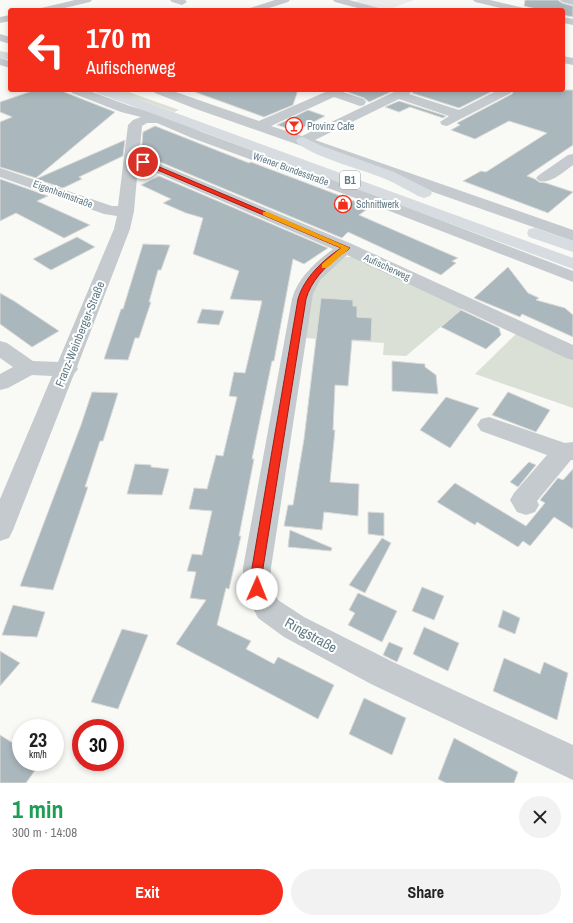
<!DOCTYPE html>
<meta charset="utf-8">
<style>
:root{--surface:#fff;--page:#f2f2f2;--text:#222;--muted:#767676;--accent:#f52d1b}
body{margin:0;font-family:"Archivo Narrow",sans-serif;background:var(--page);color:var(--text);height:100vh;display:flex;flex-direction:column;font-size:15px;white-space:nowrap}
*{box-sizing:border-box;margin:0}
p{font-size:13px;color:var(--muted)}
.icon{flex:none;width:22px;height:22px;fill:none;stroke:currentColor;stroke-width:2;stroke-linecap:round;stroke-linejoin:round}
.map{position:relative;height:783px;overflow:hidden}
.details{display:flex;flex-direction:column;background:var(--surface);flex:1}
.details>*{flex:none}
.top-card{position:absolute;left:8px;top:8px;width:557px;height:84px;border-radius:4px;box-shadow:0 2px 6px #0003;background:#f52d1b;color:#fff;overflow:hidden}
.speed{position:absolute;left:12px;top:719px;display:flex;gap:8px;font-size:20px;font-weight:700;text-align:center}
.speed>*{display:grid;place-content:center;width:52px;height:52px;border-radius:50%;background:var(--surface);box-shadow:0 2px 6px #0003;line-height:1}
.speed small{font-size:10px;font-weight:400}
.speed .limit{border:6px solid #d22;background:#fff;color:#111}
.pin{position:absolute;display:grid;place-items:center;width:34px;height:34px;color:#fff;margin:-17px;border:2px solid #fff;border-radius:50%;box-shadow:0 1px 4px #0007}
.me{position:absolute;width:44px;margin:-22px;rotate:1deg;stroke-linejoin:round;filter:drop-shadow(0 0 3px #0008)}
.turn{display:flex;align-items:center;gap:14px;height:84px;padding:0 12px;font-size:18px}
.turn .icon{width:52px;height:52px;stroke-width:2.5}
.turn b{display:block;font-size:28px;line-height:34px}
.round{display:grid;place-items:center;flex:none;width:42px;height:42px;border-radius:21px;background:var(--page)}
.overview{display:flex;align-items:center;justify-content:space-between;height:68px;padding:0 12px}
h1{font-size:24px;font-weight:700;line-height:30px;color:#1e9e55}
.primary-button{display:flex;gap:8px;margin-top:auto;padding:8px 12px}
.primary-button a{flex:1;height:46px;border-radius:24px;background:var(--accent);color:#fff;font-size:16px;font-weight:700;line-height:46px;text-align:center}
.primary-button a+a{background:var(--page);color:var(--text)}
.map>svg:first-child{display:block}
</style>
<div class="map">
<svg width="573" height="783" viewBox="0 0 573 783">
<rect width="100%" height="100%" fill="#f9f9f6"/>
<polygon fill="#eaebea" points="359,0 414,0 387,10 354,2"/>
<g fill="#dae0d5">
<polygon points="111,90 123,90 179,110 174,112"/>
<polygon points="345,257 354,257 463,308 406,356 383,355 384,343 305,338 310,300 318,280"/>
<polygon points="517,333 573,359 573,408 475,374"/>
</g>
<g fill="#aab7bc" stroke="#dbdbd9">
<polygon points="525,0 558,0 562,3 573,6 573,17 563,15 563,10 540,10 524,6"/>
<polygon points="35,90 59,90 115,112 36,178 0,167 0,122 12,117 0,112 0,102"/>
<polygon points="195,90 298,90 293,105 264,117 195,92"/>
<polygon points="342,90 395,90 369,102 364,98"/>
<polygon points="415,90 495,90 459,108 412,93"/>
<polygon points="514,90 573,90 573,145 527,176 535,179 539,182 546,183 573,192 548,213 463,181 481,171 486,172 547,133 509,121 475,139 451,130 460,125 457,123 512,94"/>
<polygon points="399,101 446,116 443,118 410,107 399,112 385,107"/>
<polygon points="308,110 325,116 296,131 277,125"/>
<polygon points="155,126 249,163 251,162 370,207 359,215 458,258 452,261 456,263 441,275 348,232 342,238 141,154 143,132"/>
<polygon points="125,140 123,156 79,177 82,179 63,188 36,179"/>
<polygon points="159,176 328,248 304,264 293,259 274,361 272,361 252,459 254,459 239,536 241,536 229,589 226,588 217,625 251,641 246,649 274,664 278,657 334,685 318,719 176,644 206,600 190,598 196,572 187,571 192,554 202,555 212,511 189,509 194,488 207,489 216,455 223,456 237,397 229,396 234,372 245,373 262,301 230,299 239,271 193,254 203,218 186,213 163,203 171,199 141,185"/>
<polygon points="0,179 48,196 37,201 90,225 64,238 16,213 0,221"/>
<polygon points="77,237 95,247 51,270 33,259"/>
<polygon points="143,244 170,245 161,270 158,270 149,302 151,302 139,338 135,338 128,360 104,359 121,309 123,309"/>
<polygon points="508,267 528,293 539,298 536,300 565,308 573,315 573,337 522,314 520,317 474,298"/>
<polygon points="0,293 14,301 59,331 32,347 0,324"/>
<polygon points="321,298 353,300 353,306 357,306 357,317 372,318 371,341 352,340 348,386 335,385 333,430 335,430 330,482 359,484 358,516 324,512 322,530 284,526 288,505 293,505 304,439"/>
<polygon points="202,309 224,311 219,325 197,323"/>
<polygon points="461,310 499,328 501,335 486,349 441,327"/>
<polygon points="392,361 425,364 425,367 436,375 438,394 392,391"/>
<polygon points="92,392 118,393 103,441 100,441 85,487 88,487 53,590 20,586 81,425"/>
<polygon points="508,392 550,410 536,432 492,415"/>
<polygon points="446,397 479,408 450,448 420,430"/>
<polygon points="529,462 536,465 518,487 510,482"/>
<polygon points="135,464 151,465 151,467 169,469 162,495 127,494"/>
<polygon points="573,469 573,529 554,517 530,546 523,541 518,547 477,522 475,525 437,502 455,483 526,526 545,503 540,500 558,478 563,480"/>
<polygon points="368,512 384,513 384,536 368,534"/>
<polygon points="290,530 332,548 331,551 288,547"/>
<polygon points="382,538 391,543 365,593 349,585"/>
<polygon points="422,587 444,596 434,620 412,611"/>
<polygon points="358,593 397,611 382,642 348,625 355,613 349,610"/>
<polygon points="13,605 45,612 37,637 2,635"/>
<polygon points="503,610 520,618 515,634 498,627"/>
<polygon points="424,627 459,643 448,671 413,654"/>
<polygon points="122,629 148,635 118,709 91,702"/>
<polygon points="389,642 403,648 397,662 383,655"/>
<polygon points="0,651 20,663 0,686"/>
<polygon points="504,658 540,674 544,662 568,673 557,720 493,691"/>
<polygon points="364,698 406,718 392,755 349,734"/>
<polygon points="0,735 21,748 21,762 41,762 26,783 0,783"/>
<polygon points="454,738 518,772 514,783 446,783 438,779"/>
</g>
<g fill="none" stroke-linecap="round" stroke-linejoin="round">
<g fill="#c4cacd" fill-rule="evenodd">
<polygon points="75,0 92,0 90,2 56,10 39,10 41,8"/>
<polygon points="170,0 185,0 187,2 182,5 172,2"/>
<polygon points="275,0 290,0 288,2 263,10 248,10 250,8"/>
<polygon points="333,0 349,0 379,8 381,10 365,10 335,2"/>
<polygon points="473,0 490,0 524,8 526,10 509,10 475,2"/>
<polygon points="560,0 573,0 573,5 562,2"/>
<polygon points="10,15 10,21 0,23 0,17"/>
<polygon points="563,17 573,19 573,25 563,23"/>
<polygon points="0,34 10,37 10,44 0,41"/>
<polygon points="563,56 573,58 573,65 563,63"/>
<polygon points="0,58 10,61 10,68 0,65"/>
<path d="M 70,90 L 87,90 L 130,106 L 165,116 L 202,132 L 386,199 L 573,271 L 573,282 L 374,205 L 192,138 L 157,123 L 147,123 L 142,126 L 139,158 L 148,159 L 352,244 L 573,345 L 573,360 L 566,358 L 347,255 L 320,280 L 313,294 L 271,568 L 271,587 L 278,600 L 304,617 L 393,662 L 573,745 L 573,780 L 371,684 L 284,637 L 258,618 L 243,589 L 243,568 L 292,299 C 298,277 316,262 333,249 L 141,166 L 138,166 L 134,211 L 130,229 L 77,367 L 78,369 L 74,374 L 13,530 L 9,538 L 0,541 L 0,499 L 52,376 L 32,375 L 8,388 L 0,390 L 0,374 L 13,367 L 0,358 L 0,341 L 7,343 L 33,361 L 58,362 L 114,229 L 117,216 L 104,214 L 0,177 L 0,168 L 112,206 L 118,206 L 128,125 L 133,120 L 141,117 L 121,112 L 72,93 Z"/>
<polygon points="153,90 170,90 259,121 330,90 337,90 364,99 366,102 364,105 360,106 334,97 271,126 302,136 398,90 414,90 409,94 459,110 498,90 513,90 511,93 447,126 442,125 440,122 449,116 399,99 315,140 573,230 573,241 196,109 155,93"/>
<path d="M 573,154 L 573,165 C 563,172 551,184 539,181 L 536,178 L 539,175 L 568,155 Z"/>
<polygon points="489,417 565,443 573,442 573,460 571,460 537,501 539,505 535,512 526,515 517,512 510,500 514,493 547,455 481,431 477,425 481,419"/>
</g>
<g fill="#d6dcdf" fill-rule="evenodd">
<polygon points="0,51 10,53 10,60 0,58"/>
<polygon points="95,90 113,90 573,258 573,269 97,93"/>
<path d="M 303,137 L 322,146 L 394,172 L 430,190 L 432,193 L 430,196 L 424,198 L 418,196 C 407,190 395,183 383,178 C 364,170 306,155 296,141 L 298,138 Z"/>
<polygon points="535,228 573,241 573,252 529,237 527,233 529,229"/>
</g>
</g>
<path fill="#f52d1b" stroke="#9f1d12" d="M 143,160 L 350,248 C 347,251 343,253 339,256 C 325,267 311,281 306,299 L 263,568 L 263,589 L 261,592 L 257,594 L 253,592 L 251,589 L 252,568 L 298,299 C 304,278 323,260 341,248 L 141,163 L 140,162 Z"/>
<polygon fill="#f59e0b" points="263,212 268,212 350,248 327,268 322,268 322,264 341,248 263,215"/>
<defs>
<g id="bar-ring" transform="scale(0.9)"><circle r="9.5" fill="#fff" stroke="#f52d1b" stroke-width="1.5"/><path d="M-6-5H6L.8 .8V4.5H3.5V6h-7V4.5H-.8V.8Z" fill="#f52d1b"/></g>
<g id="shop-ring" transform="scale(0.9)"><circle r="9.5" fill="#fff" stroke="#f52d1b" stroke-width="1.5"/><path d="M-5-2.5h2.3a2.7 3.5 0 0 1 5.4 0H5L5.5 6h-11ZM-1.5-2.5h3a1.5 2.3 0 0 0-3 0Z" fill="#f52d1b"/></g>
</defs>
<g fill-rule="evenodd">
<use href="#bar-ring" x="294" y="126"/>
<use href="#shop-ring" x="343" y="204"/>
</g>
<g text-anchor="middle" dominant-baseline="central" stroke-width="4" stroke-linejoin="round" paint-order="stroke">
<g font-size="10" fill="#617a85" stroke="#fff" text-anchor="start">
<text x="307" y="126">Provinz Cafe</text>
<text x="356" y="204">Schnittwerk</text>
</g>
<g font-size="10" fill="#617a85" stroke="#fff">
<text transform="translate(291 169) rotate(20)">Wiener Bundesstraße</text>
<text transform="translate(63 194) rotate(20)">Eigenheimstraße</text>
<text transform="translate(387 267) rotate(25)">Aufischerweg</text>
</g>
<rect fill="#fff" stroke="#90a2aa" stroke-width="1" x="340" y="171" width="20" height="18" rx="3"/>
<g font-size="11" font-weight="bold" fill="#617a85">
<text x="350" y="180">B1</text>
</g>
<g font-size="12" fill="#617a85" stroke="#fff">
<text transform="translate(80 334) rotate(-68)">Franz-Weinberger-Straße</text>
</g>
<g font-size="14" fill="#617a85" stroke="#fff">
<text transform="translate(311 635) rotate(29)">Ringstraße</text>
</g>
</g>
</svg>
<div class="speed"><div>23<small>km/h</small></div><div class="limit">30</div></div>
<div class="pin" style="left:143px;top:162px;background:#d93025"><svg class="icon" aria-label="arrive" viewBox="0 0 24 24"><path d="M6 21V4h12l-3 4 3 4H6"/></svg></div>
<svg class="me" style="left:257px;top:589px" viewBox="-20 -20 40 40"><circle r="19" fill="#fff"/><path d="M0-13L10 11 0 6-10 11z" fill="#f52d1b"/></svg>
<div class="top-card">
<div class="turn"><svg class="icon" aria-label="left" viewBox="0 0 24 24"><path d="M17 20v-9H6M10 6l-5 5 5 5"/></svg><div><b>170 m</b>Aufischerweg</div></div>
</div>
</div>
<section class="details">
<div class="overview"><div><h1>1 min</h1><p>300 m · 14:08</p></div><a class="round"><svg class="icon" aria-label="close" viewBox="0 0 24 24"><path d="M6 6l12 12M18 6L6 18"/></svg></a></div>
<div class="primary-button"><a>Exit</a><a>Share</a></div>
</section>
